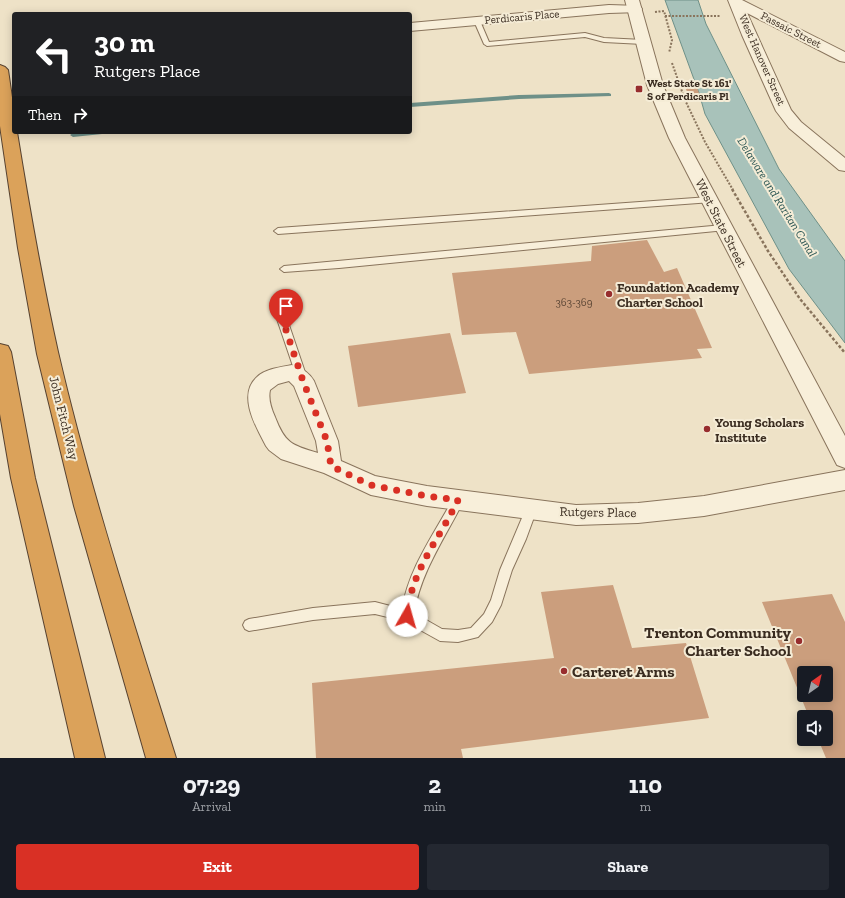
<!DOCTYPE html>
<style>
:root{--surface:#171b24;--page:#242831;--text:#f1f3f6;--muted:#9ea1a6;--accent:#d93025}
body{margin:0;font-family:"Zilla Slab",serif;background:var(--page);color:var(--text);height:100vh;display:flex;flex-direction:column;font-size:15px;white-space:nowrap}
*{box-sizing:border-box;margin:0}
p{font-size:13px;color:var(--muted)}
.icon{flex:none;width:22px;height:22px;fill:none;stroke:currentColor;stroke-width:2;stroke-linecap:round;stroke-linejoin:round}
.map{position:relative;height:758px;overflow:hidden}
.sheet{display:flex;flex-direction:column;background:var(--surface);flex:1}
.sheet>*{flex:none}
.guide{position:absolute;left:12px;top:12px;width:400px;height:122px;border-radius:4px;box-shadow:0 2px 10px #0003;background:#202124;color:#fff;overflow:hidden}
.needle{width:26px;rotate:34deg}
.tools{position:absolute;left:797px;top:666px;display:grid;gap:8px}
.tools a{display:grid;place-items:center;width:36px;height:36px;border-radius:4px;background:var(--surface);box-shadow:0 2px 10px #0003;font-size:20px}
.pin{position:absolute;display:grid;place-items:center;width:34px;height:34px;color:#fff;margin:-41px -17px;border-radius:50% 50% 50% 0;rotate:-45deg;box-shadow:0 0 4px #0007}
.pin .icon{rotate:45deg}
.me{position:absolute;width:44px;margin:-22px;rotate:7deg;stroke-linejoin:round;filter:drop-shadow(0 0 3px #0008)}
.turn{display:flex;align-items:center;gap:14px;height:84px;padding:0 16px;font-size:18px}
.turn .icon{width:52px;height:52px;stroke-width:2.5}
.turn b{display:block;font-size:28px;line-height:34px}
.then{display:flex;align-items:center;height:38px;padding:0 16px;background:#0003;gap:8px;font-size:15px}
.eta{display:flex;justify-content:space-evenly;align-items:center;height:68px;text-align:center}
.eta b{font-size:24px;font-weight:700;line-height:28px}
.cta{display:flex;gap:8px;margin-top:auto;padding:8px 16px}
.cta a{flex:1;height:46px;border-radius:4px;background:var(--accent);color:#fff;font-size:16px;font-weight:700;line-height:46px;text-align:center}
.cta a+a{background:var(--page);color:var(--text)}
.map>svg:first-child{display:block}
</style>
<div class="map">
<svg width="845" height="758" viewBox="0 0 845 758">
<rect width="100%" height="100%" fill="#eee2c7"/>
<polygon fill="#a8c2ba" stroke="#6e9088" points="665,0 698,0 706,24 779,169 845,261 845,343 789,269 705,114 699,93"/>
<g fill="none" stroke-linecap="round" stroke-linejoin="round">
<g fill="#6e9088" fill-rule="evenodd">
<polygon points="609,93 611,94 611,96 519,99 410,107 410,103 519,95"/>
<polygon points="84,132 105,132 102,134 73,137 70,135 73,133"/>
</g>
</g>
<g fill="#cb9e7d" fill-rule="evenodd">
<polygon points="696,85 699,93 696,93 697,95 688,95 685,86"/>
<polygon points="647,240 664,272 677,268 712,348 697,349 702,358 529,374 516,332 462,335 452,273 591,261 592,246"/>
<polygon points="450,333 466,393 358,407 348,346"/>
<polygon points="613,585 632,648 686,643 709,718 461,749 463,758 316,758 312,683 554,658 541,592"/>
<path d="M 832,594 L 845,622 L 845,758 L 826,758 L 818,739 L 826,739 L 826,717 L 809,717 L 762,602 ZM 804,673 L 826,673 L 826,695 L 804,695 Z"/>
</g>
<g fill="none" stroke-linecap="round" stroke-linejoin="round">
<g stroke="#89745c" stroke-width="2">
<g id="service">
<polygon points="475,20 480,21 489,42 585,33 604,38 643,40 646,42 643,44 604,42 585,37 487,46 484,44 474,21"/>
<polygon points="709,197 713,200 712,202 278,234 274,231 278,228"/>
<polygon points="723,225 726,226 727,228 726,230 339,268 284,272 280,269 284,266"/>
<polygon points="282,316 287,319 308,381 307,384 299,384 298,381 277,319"/>
<path d="M 458,495 L 462,497 L 464,500 C 445,538 421,571 414,613 L 442,629 L 458,630 L 471,628 L 484,614 L 491,600 L 500,570 L 527,506 L 531,504 L 535,506 L 537,509 L 526,539 L 512,570 L 501,605 L 492,622 L 478,637 L 458,642 L 440,641 L 404,621 L 375,614 L 313,620 L 249,631 L 245,629 L 243,625 L 245,621 L 249,619 L 313,608 L 375,602 L 402,609 C 409,567 435,533 454,497 Z"/>
</g>
</g>
<g stroke="#89745c" stroke-width="2">
<g id="minor">
<polygon points="728,0 742,0 845,52 845,62 840,61 747,13 791,110 801,122 845,158 845,171 839,170 789,128 776,111 742,35"/>
<polygon points="609,5 640,6 642,9 640,12 609,13 410,31 410,23"/>
<path d="M 292,365 C 301,368 309,372 314,381 L 338,441 L 341,461 L 375,476 L 427,486 L 576,505 L 638,503 L 704,496 L 845,470 L 845,490 L 704,516 L 638,523 L 576,525 L 427,506 L 371,495 L 324,473 L 281,459 L 269,450 L 266,446 C 256,427 237,395 257,377 C 265,369 281,367 292,365 ZM 289,381 L 294,386 L 316,441 L 318,453 C 291,445 285,443 275,417 C 271,408 268,399 270,390 L 278,384 Z"/>
</g>
</g>
<g stroke="#89745c" stroke-width="2">
<polygon id="tertiary" points="625,0 639,0 663,85 685,138 845,436 845,468 837,465 669,138 647,85"/>
</g>
<g stroke="#574230" stroke-width="2">
<g id="motorway">
<path d="M 0,65 L 5,67 L 8,70 L 14,111 L 14,132 L 17,132 C 29,206 42,280 58,352 C 90,490 134,624 176,758 L 146,758 L 74,506 L 37,354 L 18,248 L 0,126 Z"/>
<polygon points="0,344 8,346 11,352 35,478 105,758 75,758 11,478 0,414"/>
</g>
</g>
<g stroke="#89745c" stroke-width="2" stroke-dasharray="2 1.5" stroke-linecap="butt">
<polyline points="655,12 664,11 672,40 669,53"/>
<polyline points="665,16 720,16"/>
<polyline points="672,63 685,100 705,142 733,190"/>
</g>
<polyline stroke="#89745c" stroke-width="2.5" stroke-dasharray="3 2" stroke-linecap="butt" points="732,189 768,251 800,299 845,353"/>
<use href="#service" fill="#f8efda" fill-rule="evenodd"/>
<use href="#minor" fill="#f8efda" fill-rule="evenodd"/>
<use href="#tertiary" fill="#f8efda" fill-rule="evenodd"/>
<use href="#motorway" fill="#dba25a" fill-rule="evenodd"/>
</g>
<g fill="none" stroke-linecap="round" stroke-linejoin="round">
<path stroke="#d93025" stroke-width="7" stroke-dasharray="0 12.6" d="M 286,330 L 303,381 L 327,441 L 331,466 L 370,485 L 427,496 L 458,500 C 439,540 411,570 407,616"/>
</g>
<g fill="#972d2e" stroke="#f5ecd6" stroke-width="1.5">
<rect x="635" y="85" width="8" height="8" rx="2"/>
<circle cx="609" cy="294" r="4"/>
<circle cx="707" cy="429" r="4"/>
<circle cx="799" cy="641" r="4"/>
<circle cx="564" cy="671" r="4"/>
</g>
<g text-anchor="middle" dominant-baseline="central" stroke-width="4" stroke-linejoin="round" paint-order="stroke">
<g font-size="11" fill="#3a2c20" stroke="#f5ecd6">
<text transform="translate(522 17) rotate(-5)">Perdicaris Place</text>
<text transform="translate(791 30) rotate(27)">Passaic Street</text>
<text transform="translate(762 60) rotate(66)">West Hanover Street</text>
</g>
<g font-size="11" font-weight="bold" fill="#3a2c20" stroke="#f5ecd6" text-anchor="start">
<text x="647" y="83">West State St 161'<tspan x="647" dy="13">S of Perdicaris Pl</tspan></text>
</g>
<g font-size="11" fill="#5e4837">
<text x="574" y="302">363-369</text>
</g>
<g font-size="12" font-style="italic" fill="#2f5956" stroke="#f5ecd6">
<text transform="translate(777 197) rotate(58)">Delaware and Raritan Canal</text>
</g>
<g font-size="13" fill="#3a2c20" stroke="#f5ecd6">
<text transform="translate(721 223) rotate(63)">West State Street</text>
<text transform="translate(64 418) rotate(76)">John Fitch Way</text>
<text transform="translate(598 512) rotate(1)">Rutgers Place</text>
</g>
<g font-size="13" font-weight="bold" fill="#3a2c20" stroke="#f5ecd6" text-anchor="start">
<text x="617" y="287">Foundation Academy<tspan x="617" dy="15">Charter School</tspan></text>
<text x="715" y="422">Young Scholars<tspan x="715" dy="15">Institute</tspan></text>
</g>
<g font-size="16" font-weight="bold" fill="#3a2c20" stroke="#f5ecd6" text-anchor="end">
<text x="791" y="632">Trenton Community<tspan x="791" dy="18">Charter School</tspan></text>
<text x="572" y="671" text-anchor="start">Carteret Arms</text>
</g>
</g>
</svg>
<div class="tools">
<a><svg class="needle" viewBox="-14 -14 28 28"><path d="M0-13l5 13h-10z" fill="#e53935"/><path d="M0 13l5-13h-10z" fill="#9ea1a6"/></svg></a>
<a><svg class="icon" aria-label="sound" viewBox="0 0 24 24"><path d="M4 9h4l5-4v14l-5-4H4zM17 9q2 3 0 6"/></svg></a>
</div>
<div class="pin" style="left:286px;top:330px;background:#d93025"><svg class="icon" aria-label="arrive" viewBox="0 0 24 24"><path d="M6 21V4h12l-3 4 3 4H6"/></svg></div>
<svg class="me" style="left:407px;top:616px" viewBox="-20 -20 40 40"><circle r="19" fill="#fff"/><path d="M0-13L10 11 0 6-10 11z" fill="#d93025"/></svg>
<div class="guide">
<div class="turn"><svg class="icon" aria-label="left" viewBox="0 0 24 24"><path d="M17 20v-9H6M10 6l-5 5 5 5"/></svg><div><b>30 m</b>Rutgers Place</div></div>
<div class="then">Then<svg class="icon" aria-label="right" viewBox="0 0 24 24"><path d="M7 20v-9h11M14 6l5 5-5 5"/></svg></div>
</div>
</div>
<section class="sheet">
<div class="eta">
<div><b>07:29</b><p>Arrival</p></div>
<div><b>2</b><p>min</p></div>
<div><b>110</b><p>m</p></div>
</div>
<div class="cta"><a>Exit</a><a>Share</a></div>
</section>
